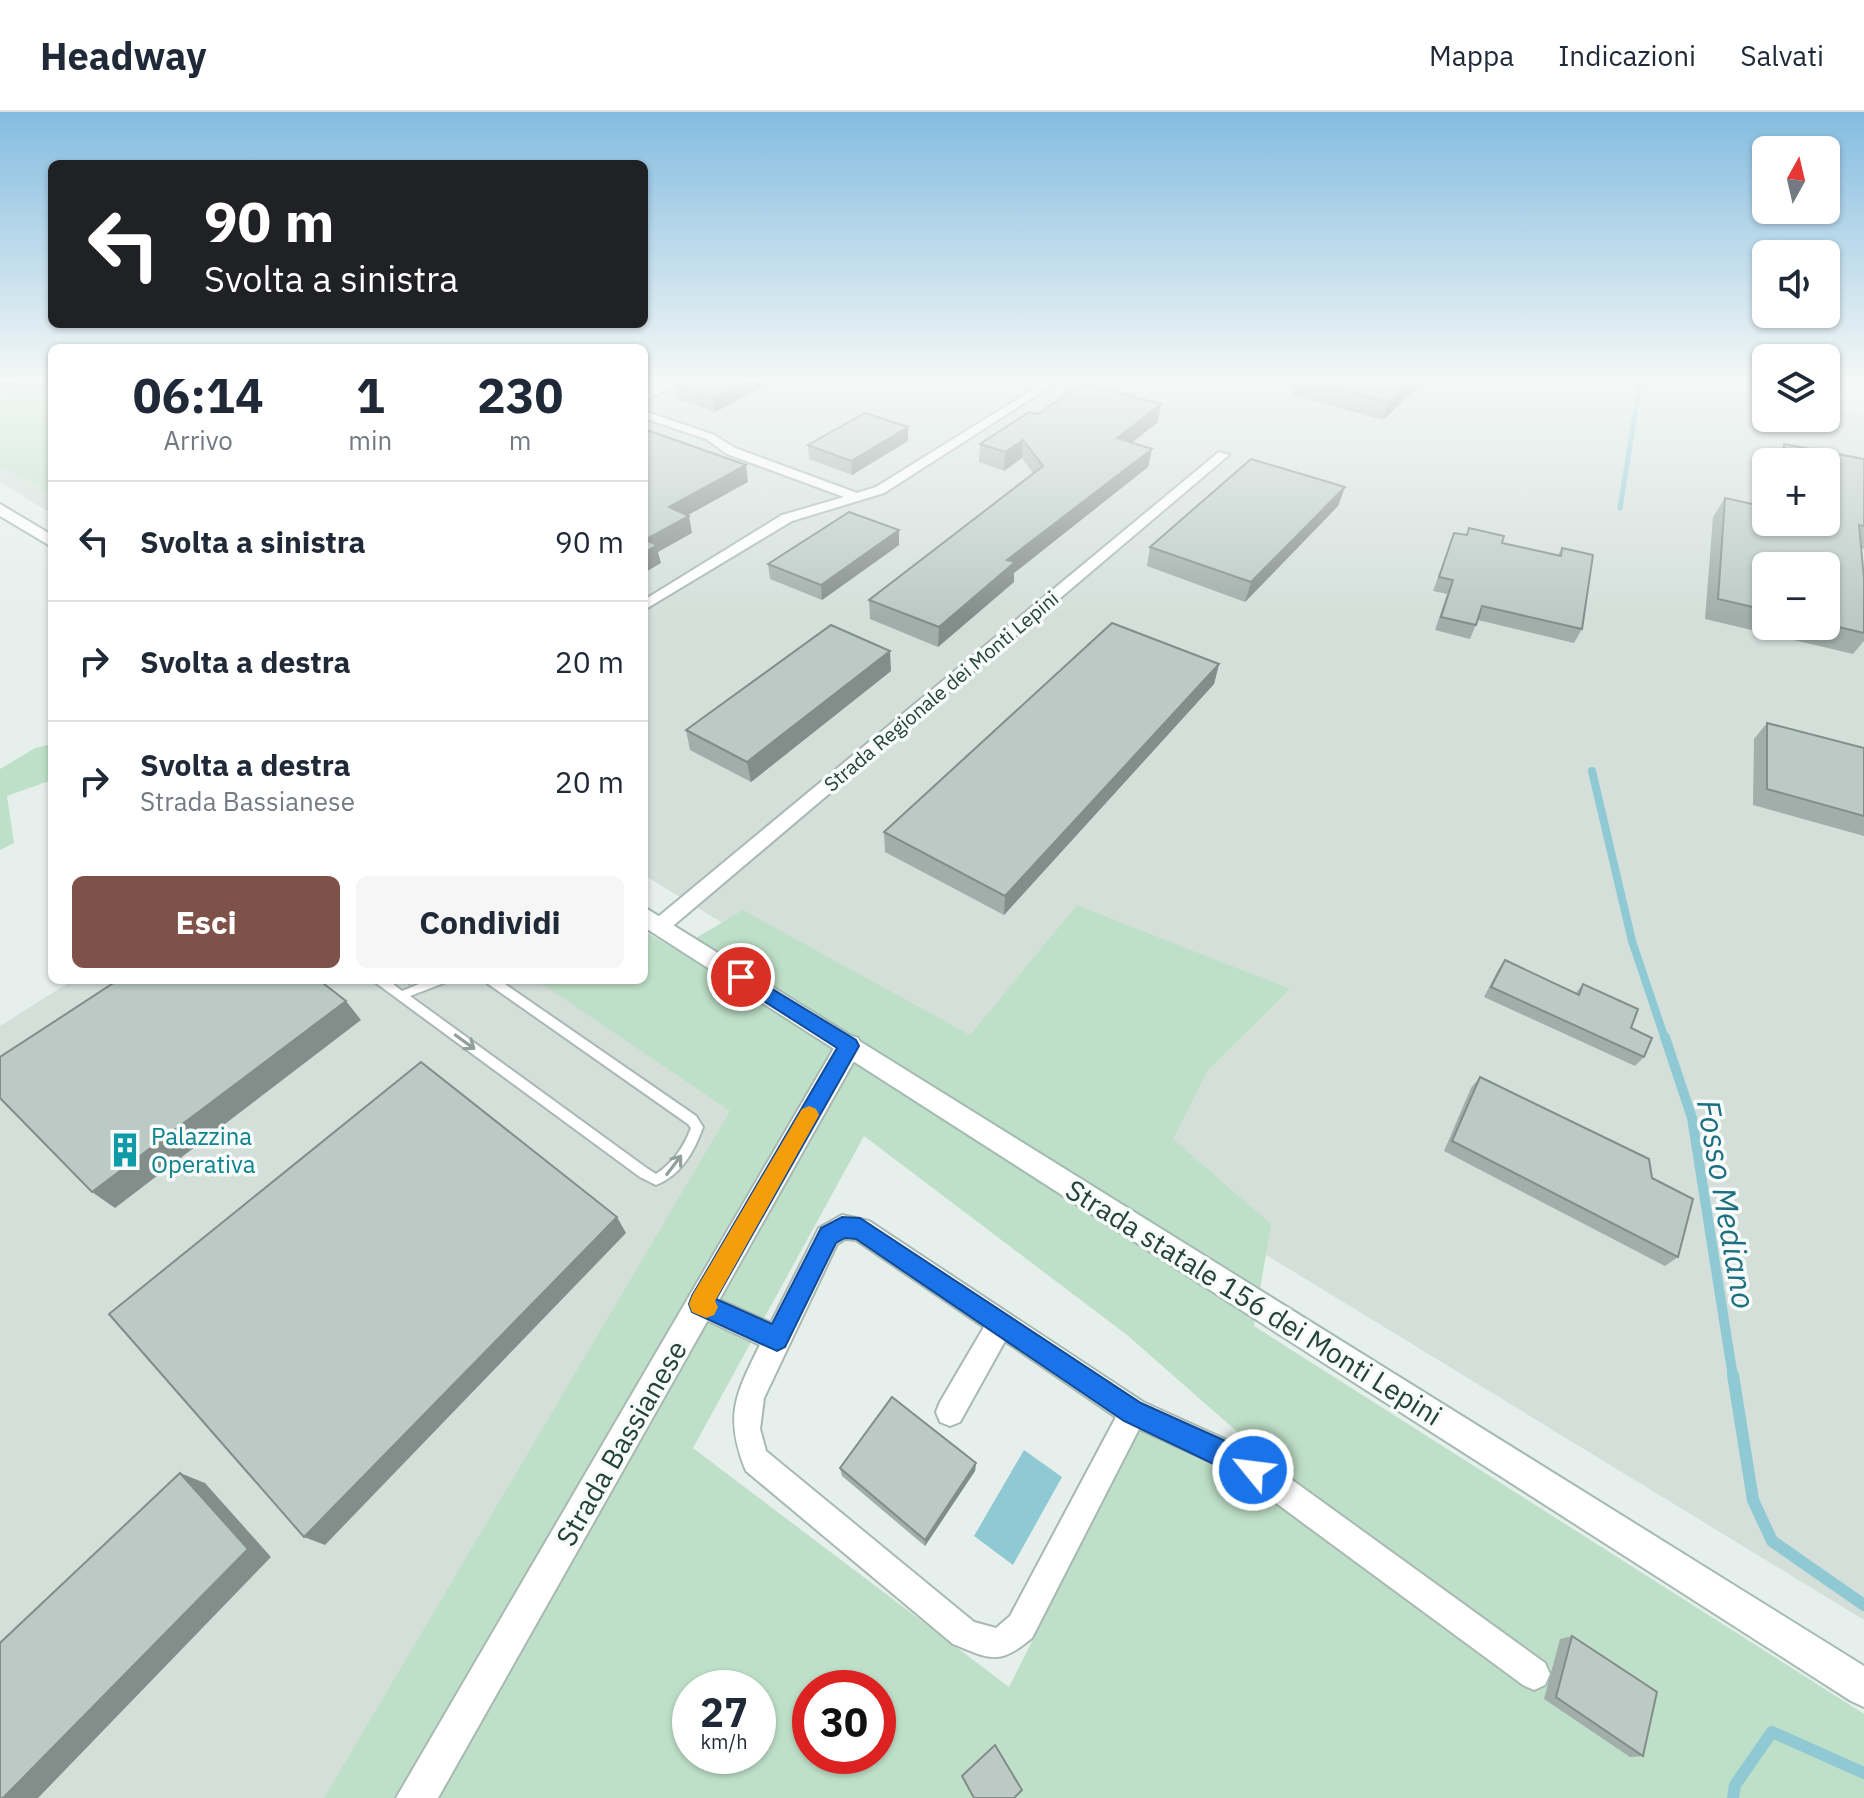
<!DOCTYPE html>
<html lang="it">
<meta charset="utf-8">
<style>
:root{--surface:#fff;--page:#f6f6f7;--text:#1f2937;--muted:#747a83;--line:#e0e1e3;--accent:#7f5249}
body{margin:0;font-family:"IBM Plex Sans",sans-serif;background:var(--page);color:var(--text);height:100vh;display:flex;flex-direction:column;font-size:30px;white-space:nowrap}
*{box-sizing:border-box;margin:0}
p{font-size:26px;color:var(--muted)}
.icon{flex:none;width:44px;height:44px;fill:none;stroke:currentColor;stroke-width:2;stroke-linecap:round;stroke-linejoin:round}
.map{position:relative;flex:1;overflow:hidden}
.panel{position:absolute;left:48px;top:232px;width:600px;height:640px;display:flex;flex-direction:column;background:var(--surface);border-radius:12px;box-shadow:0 2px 6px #0004}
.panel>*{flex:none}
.top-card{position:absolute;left:48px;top:48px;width:600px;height:168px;border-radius:12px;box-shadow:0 2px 6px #0004;background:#202124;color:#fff;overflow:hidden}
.needle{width:52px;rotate:8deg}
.fabs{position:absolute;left:1752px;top:24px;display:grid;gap:16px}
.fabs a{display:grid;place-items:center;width:88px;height:88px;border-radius:12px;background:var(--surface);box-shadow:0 2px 6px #0004;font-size:40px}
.speed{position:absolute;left:672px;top:1558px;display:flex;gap:16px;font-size:40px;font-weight:700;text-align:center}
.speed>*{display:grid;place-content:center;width:104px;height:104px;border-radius:50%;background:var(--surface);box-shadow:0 2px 6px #0004;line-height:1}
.speed small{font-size:20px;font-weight:400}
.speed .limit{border:12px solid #d22;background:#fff;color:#111}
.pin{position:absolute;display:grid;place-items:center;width:68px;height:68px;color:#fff;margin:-34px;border:4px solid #fff;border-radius:50%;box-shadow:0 2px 8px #0007}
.me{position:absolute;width:88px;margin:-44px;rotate:299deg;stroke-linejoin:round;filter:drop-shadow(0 0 6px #0008)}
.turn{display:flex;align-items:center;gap:28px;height:168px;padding:0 24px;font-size:36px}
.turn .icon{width:104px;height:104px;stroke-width:2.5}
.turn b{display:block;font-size:56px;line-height:68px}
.eta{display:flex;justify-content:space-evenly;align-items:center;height:136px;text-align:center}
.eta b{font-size:48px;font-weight:700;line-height:56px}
.action{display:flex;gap:16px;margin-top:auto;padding:16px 24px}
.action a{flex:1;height:92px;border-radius:12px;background:var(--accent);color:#fff;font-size:32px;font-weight:700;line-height:92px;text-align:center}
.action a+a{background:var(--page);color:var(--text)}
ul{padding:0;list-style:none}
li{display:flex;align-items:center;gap:24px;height:120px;padding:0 24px;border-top:2px solid var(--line)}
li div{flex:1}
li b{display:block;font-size:30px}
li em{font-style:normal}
header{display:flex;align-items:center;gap:48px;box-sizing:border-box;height:112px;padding:0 40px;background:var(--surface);border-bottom:2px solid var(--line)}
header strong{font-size:38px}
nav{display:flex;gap:44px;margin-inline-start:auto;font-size:28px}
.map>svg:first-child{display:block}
</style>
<header>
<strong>Headway</strong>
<nav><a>Mappa</a><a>Indicazioni</a><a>Salvati</a></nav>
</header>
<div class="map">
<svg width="1864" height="1686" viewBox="0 0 1864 1686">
<rect width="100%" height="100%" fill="#e6efeb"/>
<g fill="#d4dfda" fill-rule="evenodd">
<polygon points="0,270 52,270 52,402 0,370"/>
<path d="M 644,270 L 1725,270 L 1766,280 L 1766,306 L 1826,306 L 1826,294 L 1864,303 L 1864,1508 L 644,763 ZM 1766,350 L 1826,350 L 1826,410 L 1766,410 ZM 1766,454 L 1826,454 L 1826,514 L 1766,514 Z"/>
<polygon points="73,868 644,868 806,940 345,1686 0,1686 0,914"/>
</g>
<g fill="#bfe0c8" fill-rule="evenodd">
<polygon points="41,270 52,270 52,382 0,355 0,283"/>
<polygon points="52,632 52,668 7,684 14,731 0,738 0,657 35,636"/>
<path d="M 1077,793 L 1290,877 L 1208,958 L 1173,1027 L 1271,1112 L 1254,1214 L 1864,1602 L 1864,1686 L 324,1686 L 730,999 L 536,868 L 644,868 L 644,819 L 676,838 L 743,798 L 970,923 ZM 864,1024 L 1127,1223 L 1258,1338 L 1150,1295 L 1009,1575 L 693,1336 ZM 690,1576 L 758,1576 L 758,1644 L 690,1644 ZM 810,1576 L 878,1576 L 878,1644 L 810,1644 Z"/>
</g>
<polygon fill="#8ec9d4" points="1024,1338 1062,1365 1013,1453 974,1424"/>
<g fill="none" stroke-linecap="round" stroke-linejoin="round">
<polyline stroke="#8ec9d4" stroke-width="5" points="1620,396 1640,270"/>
<polyline stroke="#8ec9d4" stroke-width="8" points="1592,659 1632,829 1665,927"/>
<polyline stroke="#8ec9d4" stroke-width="10" points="1665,925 1692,1006 1733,1265"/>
<g stroke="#8ec9d4" stroke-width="12">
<polyline points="1733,1263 1753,1388 1772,1429 1864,1493"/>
<polyline points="1733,1686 1735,1673 1772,1620 1864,1661"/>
</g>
<g stroke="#a8b8b2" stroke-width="4">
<path id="service" d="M 375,868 L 388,868 L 402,879 L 429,868 L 445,868 L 444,871 L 410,884 L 648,1057 L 656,1062 C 673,1051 684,1035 691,1016 L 688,1012 L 487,871 L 486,868 L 499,868 L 696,1004 L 703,1015 C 694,1040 681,1063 656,1073 L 640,1065 L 376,871 Z"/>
</g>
<g stroke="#a8b8b2" stroke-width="4">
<g id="minor">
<polygon points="670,270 683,270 644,289 644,282"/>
<polygon points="1045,270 1057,270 884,381 792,409 644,498 644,488 782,403 844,385 727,342 706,327 644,306 644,299 714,323 735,336 857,381 876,375"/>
<polygon points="1219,340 1229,343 667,819 653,819 650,814 653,809"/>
<path d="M 842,1103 L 869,1109 L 1143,1290 L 1231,1330 L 1277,1357 L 1545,1551 L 1550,1562 L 1545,1573 L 1534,1578 L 1523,1573 L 1257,1377 L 1211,1350 L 1139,1317 L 1032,1526 C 999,1554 990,1547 953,1532 L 746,1359 C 724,1305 735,1283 760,1233 L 691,1201 L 687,1192 L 691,1183 L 700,1179 L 771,1211 L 819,1116 ZM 845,1127 L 856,1128 L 984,1215 L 940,1290 L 936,1300 L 940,1310 L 950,1314 L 960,1310 L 1005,1229 L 1116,1305 L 1010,1504 L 996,1516 L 974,1510 L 766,1339 L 760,1317 L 764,1286 L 837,1132 Z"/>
</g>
</g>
<g stroke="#a8b8b2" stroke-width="4">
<polygon id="tertiary" points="849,923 858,926 862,934 858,942 438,1686 396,1686 840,926"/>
</g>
<g stroke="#a4bbb3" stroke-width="4">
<g id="secondary">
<polygon points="0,392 52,423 52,435 0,404"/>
<polygon points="644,795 1864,1554 1864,1595 1851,1589 644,815"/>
</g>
</g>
<use href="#service" fill="#fff" fill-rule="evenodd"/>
<use href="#minor" fill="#fff" fill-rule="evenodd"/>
<use href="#tertiary" fill="#fff" fill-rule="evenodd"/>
<use href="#secondary" fill="#fff" fill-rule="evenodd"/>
</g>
<g fill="#a1aea9" fill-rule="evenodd">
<polygon points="682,270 772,270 715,300 677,287 675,273"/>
<polygon points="1295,270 1423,270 1383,308 1292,283"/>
<polygon points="1158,310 1131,331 1152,337 1148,355 1014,461 1014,470 938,535 870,507 869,488 1033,361 1022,346 1004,359 979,350 980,332"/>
<polygon points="908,329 852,363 809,347 808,333"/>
<path d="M 1784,332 L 1864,347 L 1864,437 L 1861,436 L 1864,467 L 1864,529 L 1853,542 L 1705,507 L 1713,405 L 1725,386 L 1826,410 L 1826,350 L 1773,350 ZM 1766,454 L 1826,454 L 1826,514 L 1766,514 Z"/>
<polygon points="1345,375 1338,394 1245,490 1147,454 1150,435"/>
<polygon points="1469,416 1502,431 1558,443 1562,436 1582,517 1574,531 1478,508 1470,527 1435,518 1447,482 1433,479 1454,421 1466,423"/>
<polygon points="899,433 822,488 770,467 768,452"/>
<polygon points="1219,552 1214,572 1004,803 885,740 884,720"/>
<polygon points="891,559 751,670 690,638 686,618"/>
<polygon points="1767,611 1864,636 1864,724 1753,693 1754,627"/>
<polygon points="1505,848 1576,881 1583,872 1644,945 1635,954 1484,885 1498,858"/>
<polygon points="1480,965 1678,1145 1665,1154 1444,1039 1471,976"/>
<polygon points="976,1351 975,1359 925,1434 842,1364 840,1356"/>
<polygon points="1572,1524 1643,1644 1630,1645 1544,1587 1560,1527"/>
</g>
<g fill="#838d89">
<polygon points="0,270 28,270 3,278 0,273"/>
<polygon points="745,270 772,270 715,300 713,286"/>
<polygon points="1410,270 1423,270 1383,308 1389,290"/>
<polygon points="1161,292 1158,310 1114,345 1117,326"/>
<polygon points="908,315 908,329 852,363 851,349"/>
<polygon points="1023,328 1022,346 1004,359 1005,340"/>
<polygon points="1152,337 1148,355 1014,461 1014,470 938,535 939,515 1007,448"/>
<polygon points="746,353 748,370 672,412 669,395"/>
<polygon points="1345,375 1338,394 1245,490 1251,470"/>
<polygon points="689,404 692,421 658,440 661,451 644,461 645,428"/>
<polygon points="899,418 899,433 822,488 821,473"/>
<polygon points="890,539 891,559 751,670 747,650"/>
<polygon points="1219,552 1214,572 1004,803 1005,784"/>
<polygon points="406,868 416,868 409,873"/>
<polygon points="346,889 361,908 115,1096 92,1080"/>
<polygon points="617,1105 626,1121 325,1433 304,1425"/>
<polygon points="976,1351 975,1359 925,1434 925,1428"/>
<polygon points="180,1361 205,1371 271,1445 38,1686 3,1686"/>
</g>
<g fill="#bbcac4" stroke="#838d89" stroke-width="2">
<polygon points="682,270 745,270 713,286 675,273"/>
<polygon points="1314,270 1410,270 1389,290"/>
<polygon points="1083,271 1161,292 1117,326 1152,337 1007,448 1015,450 939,515 869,488 1043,354 1023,328 1005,340 980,332 1029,300 1038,302"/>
<polygon points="865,301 908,315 851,349 808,333"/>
<polygon points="644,317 746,353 669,395 689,404 645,428 657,433 644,441"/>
<polygon points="1784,332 1864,347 1864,414 1859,413 1864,467 1864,521 1826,512 1826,454 1766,454 1766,498 1718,487 1725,386 1766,395 1766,410 1826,410 1826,350 1786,350"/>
<polygon points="1251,347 1345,375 1251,470 1150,435"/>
<polygon points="849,400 899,418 821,473 768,452"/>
<polygon points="1469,416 1504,424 1502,431 1561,444 1562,436 1593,443 1582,517 1482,494 1476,513 1441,505 1453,468 1439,465 1454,421 1467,423"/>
<polygon points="1112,511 1219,552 1005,784 884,720"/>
<polygon points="831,513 890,539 747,650 686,618"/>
<polygon points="1767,611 1864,636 1864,704 1767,677"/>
<polygon points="1505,848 1579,883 1583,872 1638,897 1631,916 1652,926 1644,945 1491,875"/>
<polygon points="118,868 319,868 346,889 92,1080 0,986 0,945"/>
<polygon points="421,950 617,1105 304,1425 109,1202"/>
<polygon points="1480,965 1649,1047 1652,1066 1693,1087 1678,1145 1452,1029"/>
<polygon points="892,1285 976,1351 925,1428 840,1356"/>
<polygon points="180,1361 248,1437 3,1686 0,1686 0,1531"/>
<polygon points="1572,1524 1657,1580 1643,1644 1556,1585"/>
<polygon points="995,1633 1022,1678 1014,1686 974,1686 962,1664"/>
</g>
<defs><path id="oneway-shaft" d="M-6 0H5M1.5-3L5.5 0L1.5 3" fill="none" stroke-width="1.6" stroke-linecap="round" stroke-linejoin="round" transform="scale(2)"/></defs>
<g stroke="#92a09c">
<use href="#oneway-shaft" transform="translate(465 930) rotate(36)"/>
<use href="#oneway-shaft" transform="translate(674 1053) rotate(-53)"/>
</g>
<linearGradient id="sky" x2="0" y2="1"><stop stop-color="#84bce0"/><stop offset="0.53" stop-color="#f4f8f6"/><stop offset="1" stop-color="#f4f8f6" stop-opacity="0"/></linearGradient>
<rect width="1864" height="506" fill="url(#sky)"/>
<polygon fill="#1a73e8" stroke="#114b97" stroke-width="2" points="741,858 856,928 859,934 716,1187 772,1212 821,1116 842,1105 860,1106 1141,1291 1230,1331 1262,1349 1266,1358 1262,1367 1253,1371 1124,1309 856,1127 845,1126 836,1131 785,1235 777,1239 692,1200 689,1192 692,1184 837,936 734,870 732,865 734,860"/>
<polygon fill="#f59e0b" points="809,994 816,997 819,1003 715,1189 718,1195 714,1203 706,1206 692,1200 689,1192 692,1184 802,997"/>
<defs>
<g id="building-bare" transform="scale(2.76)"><path d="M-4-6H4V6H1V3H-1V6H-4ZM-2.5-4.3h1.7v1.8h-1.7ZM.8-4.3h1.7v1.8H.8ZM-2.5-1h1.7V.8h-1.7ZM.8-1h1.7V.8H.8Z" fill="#0f9aa8" stroke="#f7fbf9" stroke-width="2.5" paint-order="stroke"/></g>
</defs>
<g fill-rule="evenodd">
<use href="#building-bare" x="125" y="1038"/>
</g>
<g text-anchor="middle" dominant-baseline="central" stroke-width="7" stroke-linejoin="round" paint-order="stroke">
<g font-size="20" fill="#24423a" stroke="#f7fbf9">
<text transform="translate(941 579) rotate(-40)">Strada Regionale dei Monti Lepini</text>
</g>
<g font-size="24" fill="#0d838f" stroke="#f7fbf9" text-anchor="start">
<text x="151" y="1024">Palazzina<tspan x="151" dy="28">Operativa</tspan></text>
</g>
<g font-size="28" fill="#24423a" stroke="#f7fbf9">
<text transform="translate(1254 1190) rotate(32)">Strada statale 156 dei Monti Lepini</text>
<text transform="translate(621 1331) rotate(-60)">Strada Bassianese</text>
</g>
<g font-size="32" font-style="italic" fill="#1c6f80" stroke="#f7fbf9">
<text transform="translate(1727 1092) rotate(80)">Fosso Mediano</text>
</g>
</g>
</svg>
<div class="fabs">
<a><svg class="needle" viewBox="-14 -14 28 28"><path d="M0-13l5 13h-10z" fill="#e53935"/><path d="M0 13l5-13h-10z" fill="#747a83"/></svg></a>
<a><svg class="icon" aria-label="sound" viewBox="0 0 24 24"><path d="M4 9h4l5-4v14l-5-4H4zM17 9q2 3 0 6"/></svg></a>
<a><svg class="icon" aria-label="layers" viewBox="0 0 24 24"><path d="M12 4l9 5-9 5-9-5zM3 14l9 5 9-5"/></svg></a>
<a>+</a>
<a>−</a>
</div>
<div class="speed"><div>27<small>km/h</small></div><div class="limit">30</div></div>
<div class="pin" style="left:741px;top:865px;background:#d93025"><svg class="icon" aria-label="arrive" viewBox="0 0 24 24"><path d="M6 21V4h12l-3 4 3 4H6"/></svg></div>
<svg class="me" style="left:1253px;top:1358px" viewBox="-20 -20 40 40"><circle r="17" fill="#1a73e8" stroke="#fff" stroke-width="3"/><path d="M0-11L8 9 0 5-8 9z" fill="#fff"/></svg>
<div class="top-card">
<div class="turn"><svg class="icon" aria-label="left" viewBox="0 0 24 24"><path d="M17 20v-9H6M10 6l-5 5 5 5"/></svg><div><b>90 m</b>Svolta a sinistra</div></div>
</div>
<section class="panel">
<div class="eta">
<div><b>06:14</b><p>Arrivo</p></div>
<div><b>1</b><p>min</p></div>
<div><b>230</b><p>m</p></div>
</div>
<ul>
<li><svg class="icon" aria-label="left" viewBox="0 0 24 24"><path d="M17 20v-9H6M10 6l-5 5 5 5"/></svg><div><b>Svolta a sinistra</b></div><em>90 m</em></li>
<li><svg class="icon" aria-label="right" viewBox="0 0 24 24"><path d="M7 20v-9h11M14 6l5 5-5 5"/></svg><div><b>Svolta a destra</b></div><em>20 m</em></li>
<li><svg class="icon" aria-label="right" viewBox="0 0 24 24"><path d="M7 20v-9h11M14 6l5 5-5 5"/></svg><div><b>Svolta a destra</b><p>Strada Bassianese</p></div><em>20 m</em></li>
</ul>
<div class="action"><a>Esci</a><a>Condividi</a></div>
</section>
</div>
